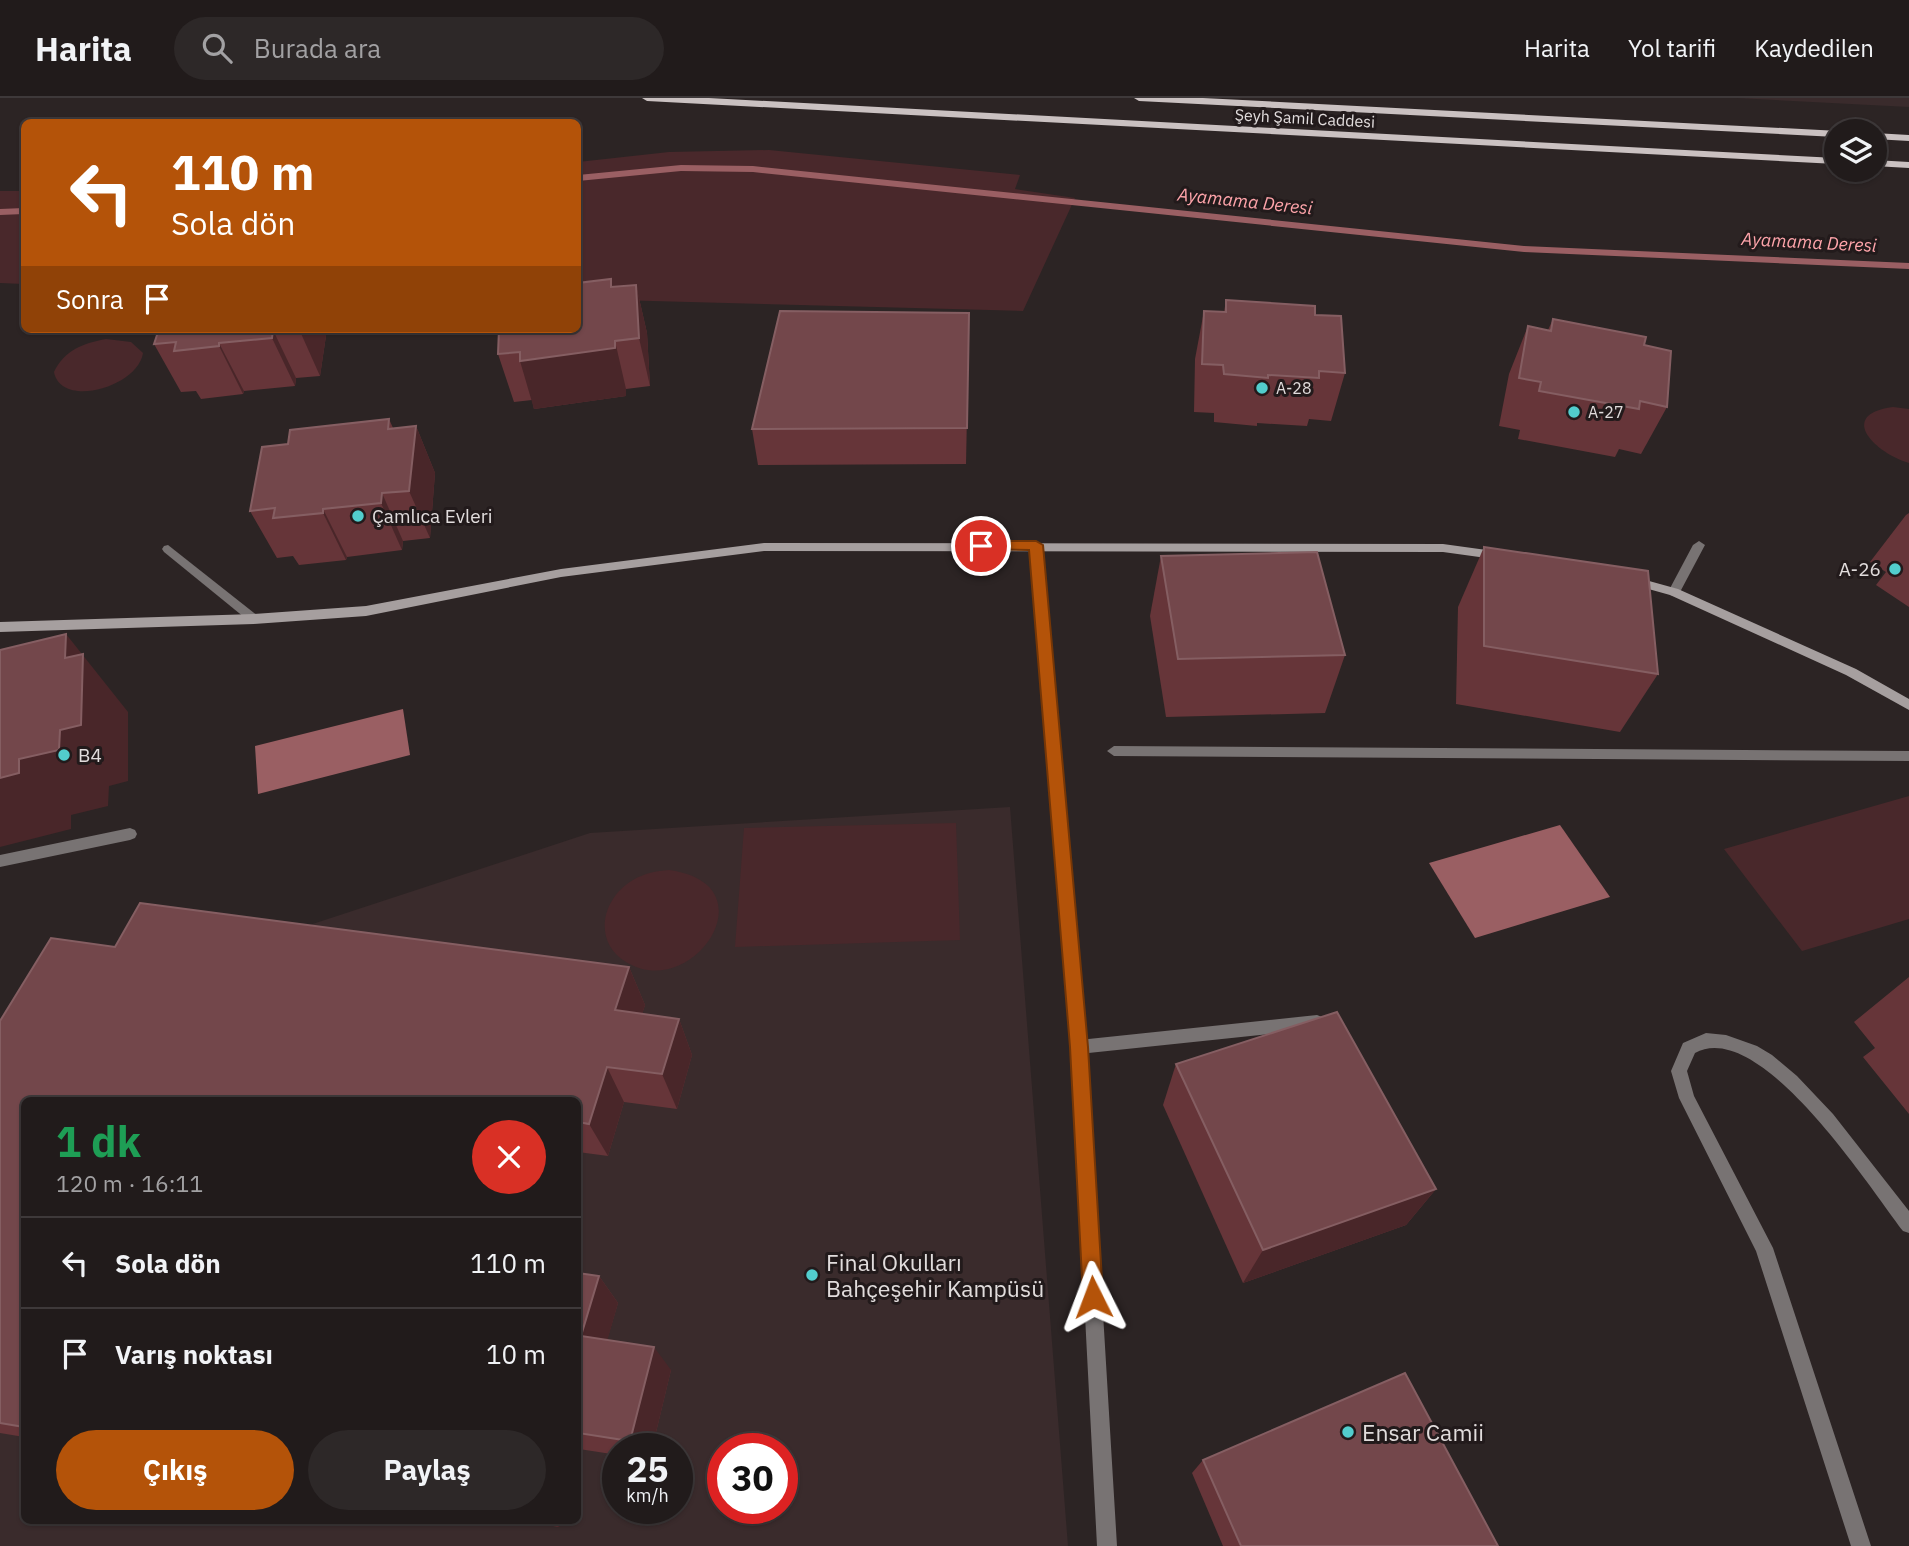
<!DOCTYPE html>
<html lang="tr">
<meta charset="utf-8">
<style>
:root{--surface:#211b1b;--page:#2d2828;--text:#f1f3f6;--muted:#a2a1a3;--line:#3e393a;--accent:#b45309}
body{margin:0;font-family:"IBM Plex Sans",sans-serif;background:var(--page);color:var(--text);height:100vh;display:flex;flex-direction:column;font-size:26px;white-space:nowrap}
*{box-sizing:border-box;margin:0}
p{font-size:23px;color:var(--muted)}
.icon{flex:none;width:38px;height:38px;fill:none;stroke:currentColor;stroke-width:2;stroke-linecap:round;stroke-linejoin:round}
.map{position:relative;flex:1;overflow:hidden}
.panel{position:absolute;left:21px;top:999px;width:560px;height:427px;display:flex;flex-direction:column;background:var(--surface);border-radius:10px;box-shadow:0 2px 5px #0004,0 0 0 2px var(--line)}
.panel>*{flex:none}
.guide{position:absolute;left:21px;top:21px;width:560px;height:214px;border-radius:10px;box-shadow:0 2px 5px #0004,0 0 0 2px var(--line);background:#b45309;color:#fff;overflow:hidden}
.tools{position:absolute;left:1824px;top:21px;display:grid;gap:14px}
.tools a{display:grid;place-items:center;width:63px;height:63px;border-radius:50%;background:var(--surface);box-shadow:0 2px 5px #0004,0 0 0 2px var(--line);font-size:35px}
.speed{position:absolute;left:602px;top:1335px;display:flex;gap:14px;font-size:35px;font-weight:700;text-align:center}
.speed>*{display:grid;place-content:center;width:91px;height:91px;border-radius:50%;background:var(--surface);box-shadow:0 2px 5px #0004,0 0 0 2px var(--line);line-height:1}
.speed small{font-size:18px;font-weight:400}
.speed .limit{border:10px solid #d22;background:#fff;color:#111}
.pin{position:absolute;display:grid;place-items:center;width:60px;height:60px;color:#fff;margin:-30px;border:4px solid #fff;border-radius:50%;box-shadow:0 2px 7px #0007}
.me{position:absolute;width:77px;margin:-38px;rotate:357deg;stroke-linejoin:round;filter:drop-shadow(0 0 5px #0008)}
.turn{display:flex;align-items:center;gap:24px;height:147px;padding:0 35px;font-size:32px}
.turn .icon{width:91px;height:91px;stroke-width:2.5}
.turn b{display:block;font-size:49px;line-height:60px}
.then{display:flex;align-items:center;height:66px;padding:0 35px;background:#0003;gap:14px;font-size:26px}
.round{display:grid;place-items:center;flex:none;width:74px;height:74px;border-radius:37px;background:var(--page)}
.overview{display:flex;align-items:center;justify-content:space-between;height:119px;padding:0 35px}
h1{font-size:42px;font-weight:700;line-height:52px;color:#1e9e55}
.primary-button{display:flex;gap:14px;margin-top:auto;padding:14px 35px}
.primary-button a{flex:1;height:80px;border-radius:42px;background:var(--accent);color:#fff;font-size:28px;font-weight:700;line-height:80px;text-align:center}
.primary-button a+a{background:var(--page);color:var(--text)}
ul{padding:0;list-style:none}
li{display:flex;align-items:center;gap:21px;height:91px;padding:0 35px;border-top:2px solid var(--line)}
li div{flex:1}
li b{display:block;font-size:26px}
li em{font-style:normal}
header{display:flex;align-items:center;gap:42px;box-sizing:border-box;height:98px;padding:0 35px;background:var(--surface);border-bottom:2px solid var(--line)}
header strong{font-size:33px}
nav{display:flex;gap:38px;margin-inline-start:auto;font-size:24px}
.search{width:490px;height:63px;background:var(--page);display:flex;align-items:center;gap:18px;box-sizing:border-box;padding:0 24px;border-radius:38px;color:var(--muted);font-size:26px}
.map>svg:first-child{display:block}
</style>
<header>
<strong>Harita</strong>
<div class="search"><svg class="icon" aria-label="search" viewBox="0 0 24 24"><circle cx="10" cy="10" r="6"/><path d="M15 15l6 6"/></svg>Burada ara</div>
<nav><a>Harita</a><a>Yol tarifi</a><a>Kaydedilen</a></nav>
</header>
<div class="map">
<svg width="1909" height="1448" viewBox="0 0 1909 1448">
<rect width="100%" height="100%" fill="#2c2424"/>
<g fill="#3a2b2c" fill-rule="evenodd">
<polygon points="1737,0 1909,0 1909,9"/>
<path d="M 1010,709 L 1068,1448 L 0,1448 L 0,964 L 200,863 L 590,735 ZM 24,1003 L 578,1003 L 578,1423 L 24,1423 ZM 618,1351 L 677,1351 L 677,1410 L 618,1410 ZM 723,1351 L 782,1351 L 782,1410 L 723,1410 Z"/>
</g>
<g fill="#49282b">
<polygon points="769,52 1020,77 1015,91 1075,100 1023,213 578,201 578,64 669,54"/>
<polygon points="0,93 24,93 24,186 0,185"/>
<path d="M 106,241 L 131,244 L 143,255 C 138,289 61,311 54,274 C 64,252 84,245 106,241 Z"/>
<path d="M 1893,309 L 1909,311 L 1909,365 C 1877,356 1835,317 1893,309 Z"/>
<polygon points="1909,698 1909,821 1802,853 1724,751"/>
<polygon points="956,725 960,842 735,849 744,730"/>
<path d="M 669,772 C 773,786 692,905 626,864 C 592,843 602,800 633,782 C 645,775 656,773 669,772 Z"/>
</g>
<g fill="#9a5f63">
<polygon points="403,611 410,657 258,696 255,648"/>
<polygon points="1560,727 1610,799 1475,840 1429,765"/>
</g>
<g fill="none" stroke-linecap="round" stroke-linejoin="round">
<g fill="#9a5f63" fill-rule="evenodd">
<polygon points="681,67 753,68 1524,148 1909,165 1909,171 1524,154 753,74 681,73 578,83 578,77"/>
<polygon points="24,110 24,116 0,117 0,111"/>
</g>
<g fill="#787373" fill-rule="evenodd">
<polygon points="1699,443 1705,447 1680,494 1674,498 1670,497 1668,494 1693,447"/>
<polygon points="168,447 258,518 260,521 258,524 250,524 164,454 162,451 164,448"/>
<polygon points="1114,648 1909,653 1909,663 1114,658 1107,653"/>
<polygon points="130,730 135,732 137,736 135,740 130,742 0,769 0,757"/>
<polygon points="1317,917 1322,919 1325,924 1322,929 1317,931 1079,956 1073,954 1071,949 1073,944 1079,942"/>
<path d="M 1706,935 L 1726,937 L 1757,948 L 1772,957 L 1797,978 L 1833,1016 L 1909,1113 L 1909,1135 L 1903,1133 C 1869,1089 1760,919 1695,955 L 1687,973 L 1694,998 L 1773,1150 L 1871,1448 L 1851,1448 L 1756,1153 L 1679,1000 L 1671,973 L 1683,945 Z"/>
</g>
<polygon fill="#787373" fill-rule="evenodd" points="1036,443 1042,447 1087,949 1117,1448 1097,1448 1071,949 1030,447"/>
<g fill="#a69f9f" fill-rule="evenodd">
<polygon points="764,445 1443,446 1501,454 1507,458 1501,462 1443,454 764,453 561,479 366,518 254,526 0,534 0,524 254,516 366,508 561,471"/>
<polygon points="1631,478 1678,491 1856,571 1909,601 1909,612 1846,577 1670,497 1627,485 1625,482"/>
</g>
<g fill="#cac1c1" fill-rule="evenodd">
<polygon points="642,0 709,0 1836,60 1836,66 647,3"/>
<polygon points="1134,0 1203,0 1839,33 1836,33 1836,39 1139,3"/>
<polygon points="1874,35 1909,37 1909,43 1874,41"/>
<polygon points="1874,62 1909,64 1909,70 1874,68"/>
</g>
</g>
<g fill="#663539">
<polygon points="636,187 647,235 650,288 626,291 626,298 534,311 532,302 514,304 498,256 613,189"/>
<polygon points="1226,202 1315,217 1345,275 1331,323 1309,321 1307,328 1257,325 1257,328 1214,324 1214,315 1194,314 1195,261 1204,213 1224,214"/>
<polygon points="969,215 966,366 758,367 752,331"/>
<polygon points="1553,221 1644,247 1667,309 1641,356 1619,351 1615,359 1518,341 1520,332 1499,328 1509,276 1528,228 1548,232"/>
<polygon points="159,231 327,231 320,278 296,280 295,288 244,293 243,296 201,301 196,293 181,294 154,246"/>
<polygon points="389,321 393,330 416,328 435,375 430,440 403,443 402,452 347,459 346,462 299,467 293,458 277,460 250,413 288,346"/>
<polygon points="1909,415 1909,509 1876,487 1886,474 1870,464 1906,417"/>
<polygon points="1484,449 1658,576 1620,634 1456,606 1458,509"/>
<polygon points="1161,458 1345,557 1325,615 1166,619 1150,518"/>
<polygon points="115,849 629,869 645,907 642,916 679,921 692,957 677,1011 624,1004 608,1058 578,1054 578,1003 24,1003 24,1339 0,1335 0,923"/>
<polygon points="1909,879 1909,1016 1863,959 1875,950 1854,924"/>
<polygon points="1176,966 1436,1091 1406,1127 1243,1185 1163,1007"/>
<polygon points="578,1175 599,1178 618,1205 607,1242 671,1272 652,1351 618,1351 618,1357 579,1351 578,1358"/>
<polygon points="1203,1362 1498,1448 1223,1448 1192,1375"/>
<polygon points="523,1423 560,1423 559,1429"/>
</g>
<g fill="#492629">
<polygon points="636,187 647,235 650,288 639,240"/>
<polygon points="299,231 327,231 320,278"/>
<polygon points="273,232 296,280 295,288 272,240"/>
<polygon points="615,243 626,291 626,298 534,311 520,263"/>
<polygon points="219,245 244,293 243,296 219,248"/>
<polygon points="416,328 435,375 430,440 409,393"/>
<polygon points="382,395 403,443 402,452 381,405"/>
<polygon points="323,411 347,459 346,462 323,415"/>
<polygon points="66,536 128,614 128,683 109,688 108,708 71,717 71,731 0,749 0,680 65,560"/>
<polygon points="629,869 645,907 632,949 615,912"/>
<polygon points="679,921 692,957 677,1011 662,976"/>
<polygon points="607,969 624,1004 608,1058 589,1026"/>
<polygon points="1436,1091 1406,1127 1243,1185 1263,1152"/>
<polygon points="599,1178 618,1205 602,1261 581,1238"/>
<polygon points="654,1249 671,1272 652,1351 638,1351 630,1343"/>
<polygon points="549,1423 560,1423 559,1429"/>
</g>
<g fill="#73474b" stroke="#855e62" stroke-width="2">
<polygon points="611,181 611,189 636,187 639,240 615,243 615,250 520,263 520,254 498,256 499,231 578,231 578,185"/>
<polygon points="1226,202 1315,208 1315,217 1341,218 1345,275 1319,273 1319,280 1268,277 1268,280 1224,276 1223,267 1202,266 1204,213 1226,214"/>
<polygon points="780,213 969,215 967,330 752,331"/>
<polygon points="1553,221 1646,239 1644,247 1671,253 1667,309 1640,303 1639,311 1539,293 1541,284 1519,280 1528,228 1551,233"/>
<polygon points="159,231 288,231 273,232 272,240 219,245 219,248 174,253 176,244 154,246"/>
<polygon points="389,321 388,331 416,328 409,393 382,395 381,405 323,411 323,415 273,420 275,410 250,413 262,349 288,346 290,332"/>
<polygon points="1484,449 1648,473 1658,576 1484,548"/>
<polygon points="1317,454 1345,557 1178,561 1161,458"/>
<polygon points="66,536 65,560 83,556 81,627 60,632 59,652 19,661 19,675 0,680 0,552"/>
<polygon points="140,805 629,869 615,912 679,921 662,976 607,969 589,1026 578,1024 578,1003 425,1003 390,998 388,1003 24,1003 24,1329 0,1325 0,923 51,840 115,849"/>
<polygon points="1337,914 1436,1091 1263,1152 1176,966"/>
<polygon points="578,1175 599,1178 581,1238 654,1249 630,1343 578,1335"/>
<polygon points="1405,1275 1498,1448 1241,1448 1203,1362"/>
</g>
<polygon fill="#b45309" stroke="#753606" stroke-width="2" points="981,443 1036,443 1043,447 1088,949 1103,1199 1100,1206 1093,1209 1086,1206 1083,1199 1070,949 1029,452 977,451 975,448"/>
<g fill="#52cdcd" stroke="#221a1b" stroke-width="2.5">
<circle cx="1262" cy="290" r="7"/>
<circle cx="1574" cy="314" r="7"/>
<circle cx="358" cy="418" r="7"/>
<circle cx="1895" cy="471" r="7"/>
<circle cx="64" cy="657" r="7"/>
<circle cx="812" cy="1177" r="7"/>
<circle cx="1348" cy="1334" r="7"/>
</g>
<g text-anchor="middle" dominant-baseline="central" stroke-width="6" stroke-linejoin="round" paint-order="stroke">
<g font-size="16" fill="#e1dcdc" stroke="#221a1b">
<text transform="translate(1305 20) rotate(3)">Şeyh Şamil Caddesi</text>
</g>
<g font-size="16" fill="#e1dcdc" stroke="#221a1b" text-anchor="start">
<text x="1276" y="290">A-28</text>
<text x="1588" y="314">A-27</text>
</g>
<g font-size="18" font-style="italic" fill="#fea4aa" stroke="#221a1b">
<text transform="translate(1245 103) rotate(6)">Ayamama Deresi</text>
<text transform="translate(1809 144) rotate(3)">Ayamama Deresi</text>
</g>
<g font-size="19" fill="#e1dcdc" stroke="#221a1b" text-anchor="start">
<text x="372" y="418">Çamlıca Evleri</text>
<text x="1881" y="471" text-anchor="end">A-26</text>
<text x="78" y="657">B4</text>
</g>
<g font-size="23" fill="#e1dcdc" stroke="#221a1b" text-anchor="start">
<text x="826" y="1164">Final Okulları<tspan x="826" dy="26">Bahçeşehir Kampüsü</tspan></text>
<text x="1362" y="1334">Ensar Camii</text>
</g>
</g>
</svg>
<div class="tools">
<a><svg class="icon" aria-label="layers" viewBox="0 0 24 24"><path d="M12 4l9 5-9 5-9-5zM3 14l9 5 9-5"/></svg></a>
</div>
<div class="speed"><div>25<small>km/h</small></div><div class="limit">30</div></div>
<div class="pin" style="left:981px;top:448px;background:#d93025"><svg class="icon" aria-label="arrive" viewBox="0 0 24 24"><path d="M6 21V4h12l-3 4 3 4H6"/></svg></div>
<svg class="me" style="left:1093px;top:1199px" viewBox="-20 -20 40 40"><path d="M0-17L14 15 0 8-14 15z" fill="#b45309" stroke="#fff" stroke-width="4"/></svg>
<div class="guide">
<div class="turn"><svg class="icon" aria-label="left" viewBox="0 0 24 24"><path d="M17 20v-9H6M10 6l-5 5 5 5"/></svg><div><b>110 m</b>Sola dön</div></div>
<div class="then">Sonra<svg class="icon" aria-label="arrive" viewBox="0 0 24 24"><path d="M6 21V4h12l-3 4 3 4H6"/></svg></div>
</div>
<section class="panel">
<div class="overview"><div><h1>1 dk</h1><p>120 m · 16:11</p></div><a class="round" style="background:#d93025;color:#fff"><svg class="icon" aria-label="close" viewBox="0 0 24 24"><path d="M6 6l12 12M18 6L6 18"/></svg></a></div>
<ul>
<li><svg class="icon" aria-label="left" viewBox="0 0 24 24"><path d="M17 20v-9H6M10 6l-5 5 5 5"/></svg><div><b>Sola dön</b></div><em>110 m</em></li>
<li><svg class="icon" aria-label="arrive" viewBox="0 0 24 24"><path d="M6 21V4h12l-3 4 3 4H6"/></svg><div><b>Varış noktası</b></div><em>10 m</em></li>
</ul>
<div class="primary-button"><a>Çıkış</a><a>Paylaş</a></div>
</section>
</div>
